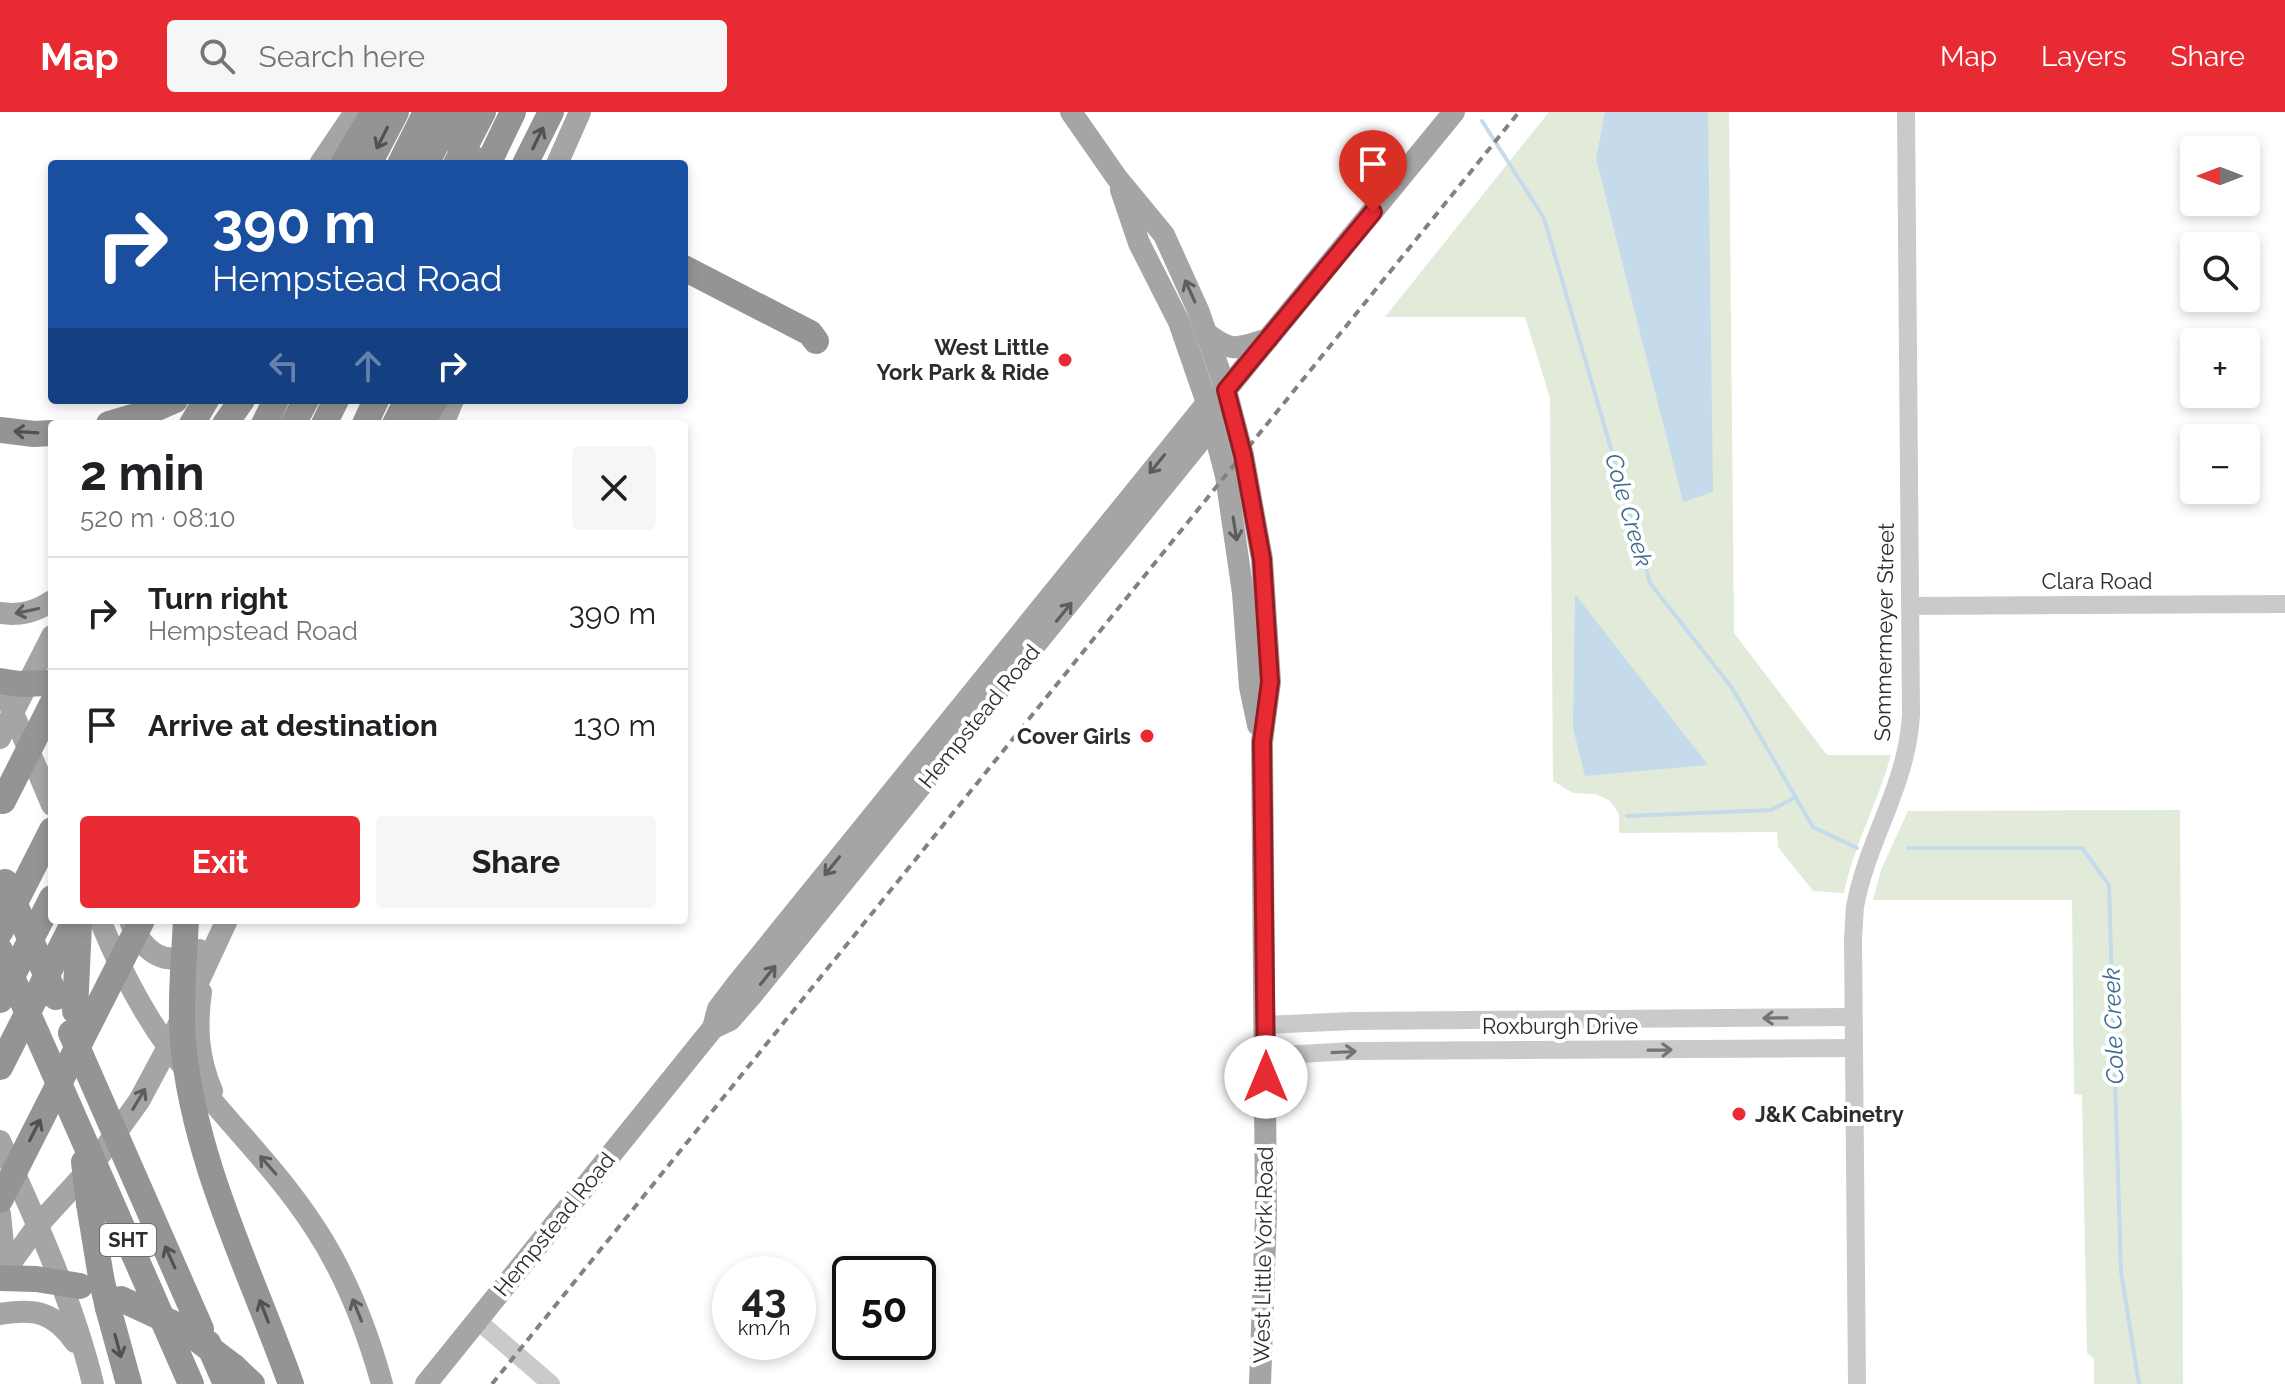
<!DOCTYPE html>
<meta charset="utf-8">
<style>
:root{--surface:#fff;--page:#f6f6f6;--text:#202124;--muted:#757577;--line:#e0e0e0;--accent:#e82a33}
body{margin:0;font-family:Raleway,sans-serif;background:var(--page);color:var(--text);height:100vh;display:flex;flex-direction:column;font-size:30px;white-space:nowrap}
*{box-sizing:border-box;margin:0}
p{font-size:26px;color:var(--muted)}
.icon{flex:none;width:44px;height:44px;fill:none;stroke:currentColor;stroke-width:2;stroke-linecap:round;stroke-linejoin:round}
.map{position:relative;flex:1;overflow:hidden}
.sheet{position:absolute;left:48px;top:308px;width:640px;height:504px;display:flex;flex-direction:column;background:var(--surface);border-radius:8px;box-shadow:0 4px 12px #0003}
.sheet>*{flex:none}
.hud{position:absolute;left:48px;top:48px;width:640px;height:244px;border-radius:8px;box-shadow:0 4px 12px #0003;background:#1a4fa0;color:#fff;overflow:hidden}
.needle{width:52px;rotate:270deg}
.controls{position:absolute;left:2180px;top:24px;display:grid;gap:16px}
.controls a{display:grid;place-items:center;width:80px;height:80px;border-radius:8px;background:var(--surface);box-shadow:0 4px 12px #0003;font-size:40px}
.speed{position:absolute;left:712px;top:1144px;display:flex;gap:16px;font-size:40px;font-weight:700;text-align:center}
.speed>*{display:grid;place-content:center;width:104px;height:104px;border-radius:50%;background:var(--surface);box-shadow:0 4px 12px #0003;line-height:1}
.speed small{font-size:20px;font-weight:400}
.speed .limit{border:4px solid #111;border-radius:12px;background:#fff;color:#111}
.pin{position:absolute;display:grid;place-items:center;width:68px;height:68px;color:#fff;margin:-82px -34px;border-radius:50% 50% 50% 0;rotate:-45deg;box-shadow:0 0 8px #0007}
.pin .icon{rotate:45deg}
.me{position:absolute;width:88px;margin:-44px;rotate:0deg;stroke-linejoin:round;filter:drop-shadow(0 0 6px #0008)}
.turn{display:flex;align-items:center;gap:28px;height:168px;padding:0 32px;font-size:36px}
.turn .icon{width:104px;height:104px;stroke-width:2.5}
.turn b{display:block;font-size:56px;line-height:68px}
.lanes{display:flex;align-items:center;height:76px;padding:0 32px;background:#0003;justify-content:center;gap:40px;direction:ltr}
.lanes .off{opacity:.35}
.round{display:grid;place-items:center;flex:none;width:84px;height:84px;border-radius:8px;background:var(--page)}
.headline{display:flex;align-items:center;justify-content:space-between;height:136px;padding:0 32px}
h1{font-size:48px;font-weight:700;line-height:60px}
.primary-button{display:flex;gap:16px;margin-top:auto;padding:16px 32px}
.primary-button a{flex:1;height:92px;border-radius:8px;background:var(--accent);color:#fff;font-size:32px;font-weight:700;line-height:92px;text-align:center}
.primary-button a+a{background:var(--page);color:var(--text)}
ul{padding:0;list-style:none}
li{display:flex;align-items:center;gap:24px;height:112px;padding:0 32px;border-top:2px solid var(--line)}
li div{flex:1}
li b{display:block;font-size:30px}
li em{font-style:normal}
header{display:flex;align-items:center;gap:48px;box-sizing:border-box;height:112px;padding:0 40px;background:var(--accent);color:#fff}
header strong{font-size:38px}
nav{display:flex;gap:44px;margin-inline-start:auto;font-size:28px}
.search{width:560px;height:72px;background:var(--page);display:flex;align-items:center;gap:20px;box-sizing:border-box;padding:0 28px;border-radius:8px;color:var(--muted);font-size:30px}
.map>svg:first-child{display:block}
</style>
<header>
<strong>Map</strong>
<div class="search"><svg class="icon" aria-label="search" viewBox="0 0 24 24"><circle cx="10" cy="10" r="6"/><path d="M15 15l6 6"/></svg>Search here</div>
<nav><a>Map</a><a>Layers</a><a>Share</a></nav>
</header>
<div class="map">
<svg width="2285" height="1272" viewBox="0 0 2285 1272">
<rect width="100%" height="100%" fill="#fff"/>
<g fill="#e2ebd9">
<path d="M 1549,0 L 1729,0 L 1734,521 L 1827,643 L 1891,643 C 1878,690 1854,733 1844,781 L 1813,779 L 1778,735 L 1777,720 L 1619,721 L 1619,702 L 1610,689 L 1596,682 L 1573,681 L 1553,669 L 1550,286 L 1525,205 L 1385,205 Z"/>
<polygon points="2180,698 2183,1272 2094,1272 2094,1247 2087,1241 2082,983 2074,982 2072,788 1873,788 1881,758 1908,699"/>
</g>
<g fill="#c5dbeb">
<polygon points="1605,0 1708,0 1713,380 1683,390 1596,47"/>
<polygon points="1575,482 1708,653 1585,664 1573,616"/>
</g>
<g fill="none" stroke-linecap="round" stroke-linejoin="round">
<g stroke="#c5dbeb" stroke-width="4">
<polyline points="1482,9 1544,106 1650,471 1732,576 1813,715 1857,736"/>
<polyline points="1627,704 1771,698 1796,685"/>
<polyline points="1908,736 2082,736 2109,773 2121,1160 2139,1272"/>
</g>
<g stroke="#cacaca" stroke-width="18">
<polyline points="1910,494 2285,492"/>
<polyline points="1266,913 1352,909 1853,905"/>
<polyline points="1266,944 1352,939 1854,936"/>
<polyline points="477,1208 551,1272"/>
<path d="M 1857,1272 L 1853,826 C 1854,816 1854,805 1855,795 C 1867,728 1907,674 1911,603 L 1906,0"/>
</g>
<g stroke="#a5a5a5" stroke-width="22">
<polyline points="1071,0 1117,66 1164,123 1198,198 1226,278 1243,343 1262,447 1270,570 1262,630 1266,1102 1260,1272"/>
<polyline points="320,52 355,0"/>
<polyline points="557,52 580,0"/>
<polyline points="1121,78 1139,131 1179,210 1207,291 1226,364 1243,481 1250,575 1258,613"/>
<path d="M 1206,221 C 1233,242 1238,236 1268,227"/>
<polyline points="443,312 453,288"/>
<path d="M 0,501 C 20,504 35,500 52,489"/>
<polyline points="0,570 52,693"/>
<polyline points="0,626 52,524"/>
<path d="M 100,808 C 118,852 141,898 169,936 C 215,998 273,1051 315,1116 C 346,1163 367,1218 382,1272"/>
<path d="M 130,809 C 144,841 166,858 199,838"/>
<path d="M 201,880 C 196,915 198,946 212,979"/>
<polyline points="713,916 730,908 751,884 1213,313 1226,278"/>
<path d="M 0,1029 C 35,1106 73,1189 93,1272"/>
<polyline points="0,1102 3,1132 0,1143"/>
<polyline points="0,1166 38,1113 92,1054 139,989 168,935 227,808"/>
<path d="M 0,1202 C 35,1196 54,1200 75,1230"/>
<polyline points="426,1272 713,916 718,897 737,872 1207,291 1226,278 1454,0"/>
</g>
<g stroke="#949494" stroke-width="26">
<polyline points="343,52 374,0"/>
<polyline points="369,52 396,0"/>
<polyline points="400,52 426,0"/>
<polyline points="426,52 453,0"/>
<polyline points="456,52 483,0"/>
<polyline points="488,52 513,0"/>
<polyline points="525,52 551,0"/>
<polyline points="684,156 810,221 816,229"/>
<polyline points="192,312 206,288"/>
<polyline points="225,312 242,288"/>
<polyline points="264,312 276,288"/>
<polyline points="293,312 306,288"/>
<polyline points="324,312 336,288"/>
<polyline points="365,312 376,288"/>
<polyline points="395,312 407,288"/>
<polyline points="420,312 435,288"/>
<polyline points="0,318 34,322 52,321"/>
<polyline points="0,820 52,718"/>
<polyline points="0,888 52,786"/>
<polyline points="75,899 79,812"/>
<polyline points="37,922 53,958"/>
<polyline points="0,955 75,808"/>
<polyline points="89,1092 101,1165"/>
<polyline points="108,1196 129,1272"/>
<polyline points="208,1231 226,1272"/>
<polyline points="234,1255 252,1272"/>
</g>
<polyline stroke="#828282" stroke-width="4" stroke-dasharray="8 6" stroke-linecap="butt" points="492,1272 1519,0"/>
<g stroke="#949494" stroke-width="26">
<path d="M 462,0 C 449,27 457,39 483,52"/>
<polyline points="109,312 143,302 175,288"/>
<polyline points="0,569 20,572 51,571"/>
<polyline points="3,689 52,592"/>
<polyline points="5,770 56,885"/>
<path d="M 186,808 C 184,848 180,890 183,930 C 194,1050 251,1160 291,1272"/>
<polyline points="0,838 37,922"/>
<polyline points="71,921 201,1217"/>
<polyline points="53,958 191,1272"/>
<polyline points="84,1050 89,1092"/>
<polyline points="0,1088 142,808"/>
<polyline points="101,1165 108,1196"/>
<polyline points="0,1166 36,1167 80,1174"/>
<polyline points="121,1187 181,1215 234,1255"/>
</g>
</g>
<defs><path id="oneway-shaft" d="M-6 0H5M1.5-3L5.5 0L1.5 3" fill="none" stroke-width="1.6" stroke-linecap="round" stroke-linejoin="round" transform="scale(2)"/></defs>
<g stroke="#515151">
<use href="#oneway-shaft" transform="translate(382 26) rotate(117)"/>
<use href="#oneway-shaft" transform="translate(538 26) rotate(-64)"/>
<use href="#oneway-shaft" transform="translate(26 320) rotate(-176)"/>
<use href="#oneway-shaft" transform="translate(35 1018) rotate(-63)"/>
<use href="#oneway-shaft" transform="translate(170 1145) rotate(-114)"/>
<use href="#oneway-shaft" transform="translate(264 1199) rotate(-111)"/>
<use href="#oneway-shaft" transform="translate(118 1234) rotate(75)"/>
</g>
<g stroke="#5d5d5d">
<use href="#oneway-shaft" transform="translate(1190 179) rotate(-114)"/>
<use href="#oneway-shaft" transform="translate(1157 352) rotate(129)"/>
<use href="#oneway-shaft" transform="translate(1235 417) rotate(81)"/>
<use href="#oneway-shaft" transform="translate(27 499) rotate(168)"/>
<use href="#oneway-shaft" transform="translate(1064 500) rotate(-51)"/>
<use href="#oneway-shaft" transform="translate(832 754) rotate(129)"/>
<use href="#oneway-shaft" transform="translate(768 863) rotate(-51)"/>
<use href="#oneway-shaft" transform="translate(139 987) rotate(-59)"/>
<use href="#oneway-shaft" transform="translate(268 1053) rotate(-131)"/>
<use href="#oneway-shaft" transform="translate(357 1198) rotate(-112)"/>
</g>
<g stroke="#747474">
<use href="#oneway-shaft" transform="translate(1775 906) rotate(179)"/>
<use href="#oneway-shaft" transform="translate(1660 938) rotate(-1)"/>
<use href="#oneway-shaft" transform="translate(1344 940) rotate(-3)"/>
</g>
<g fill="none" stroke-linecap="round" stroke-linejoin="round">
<g stroke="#971b21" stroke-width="20">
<polyline id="route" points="1266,965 1262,630 1270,570 1262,447 1243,343 1226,278 1373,100"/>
</g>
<use href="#route" stroke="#e82a33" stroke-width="14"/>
</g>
<g fill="#e82a33" stroke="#fff" stroke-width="3">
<circle cx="1065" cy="248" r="8"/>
<circle cx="1147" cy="624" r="8"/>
<circle cx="1739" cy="1002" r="8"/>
</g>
<g text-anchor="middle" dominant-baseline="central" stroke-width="8" stroke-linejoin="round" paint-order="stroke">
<rect fill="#fff" stroke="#6c6c6c" stroke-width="2" x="100" y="1112" width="56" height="32" rx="6"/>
<g font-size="20" font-weight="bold" fill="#2d2d2d">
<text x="128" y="1128">SHT</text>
</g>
<g font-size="22" font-weight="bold" fill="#2d2d2d" stroke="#fff" text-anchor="end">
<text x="1049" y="235">West Little<tspan x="1049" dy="25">York Park &amp; Ride</tspan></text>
<text x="1131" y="624">Cover Girls</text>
<text x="1755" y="1002" text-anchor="start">J&amp;K Cabinetry</text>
</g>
<g font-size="22" fill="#2d2d2d" stroke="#fff">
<text x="2097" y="469">Clara Road</text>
<text transform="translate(1884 520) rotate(-89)">Sommermeyer Street</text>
<text transform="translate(979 604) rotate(-51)">Hempstead Road</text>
<text x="1560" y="914">Roxburgh Drive</text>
<text transform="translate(554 1112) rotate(-51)">Hempstead Road</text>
<text transform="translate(1263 1143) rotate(-89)">West Little York Road</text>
</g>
<g font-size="24" font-style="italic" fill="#3a6c8f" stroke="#fff">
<text transform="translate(1629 398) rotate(74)">Cole Creek</text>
<text transform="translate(2113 914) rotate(-92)">Cole Creek</text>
</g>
</g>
</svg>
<div class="controls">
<a><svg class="needle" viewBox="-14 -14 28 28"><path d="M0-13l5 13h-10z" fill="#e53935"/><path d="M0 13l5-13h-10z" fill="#757577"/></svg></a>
<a><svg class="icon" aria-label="search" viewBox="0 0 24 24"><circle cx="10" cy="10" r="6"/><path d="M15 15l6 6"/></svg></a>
<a>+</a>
<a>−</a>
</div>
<div class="speed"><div>43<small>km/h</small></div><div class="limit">50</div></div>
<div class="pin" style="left:1373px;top:100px;background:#d93025"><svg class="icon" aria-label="arrive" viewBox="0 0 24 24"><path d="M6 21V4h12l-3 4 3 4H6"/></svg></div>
<svg class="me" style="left:1266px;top:965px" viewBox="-20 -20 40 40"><circle r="19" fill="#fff"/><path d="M0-13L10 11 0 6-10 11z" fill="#e82a33"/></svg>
<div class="hud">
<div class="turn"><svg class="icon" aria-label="right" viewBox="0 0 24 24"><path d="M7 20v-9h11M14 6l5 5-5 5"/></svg><div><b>390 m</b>Hempstead Road</div></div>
<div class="lanes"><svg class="icon off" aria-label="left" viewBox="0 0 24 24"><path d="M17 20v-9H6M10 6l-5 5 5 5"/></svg><svg class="icon off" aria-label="ahead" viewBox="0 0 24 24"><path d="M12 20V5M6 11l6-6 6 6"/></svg><svg class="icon" aria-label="right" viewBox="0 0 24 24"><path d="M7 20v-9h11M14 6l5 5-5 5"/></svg></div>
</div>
<section class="sheet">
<div class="headline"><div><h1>2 min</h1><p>520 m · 08:10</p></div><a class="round"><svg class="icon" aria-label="close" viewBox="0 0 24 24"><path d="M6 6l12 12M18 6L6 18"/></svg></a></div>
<ul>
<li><svg class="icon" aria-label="right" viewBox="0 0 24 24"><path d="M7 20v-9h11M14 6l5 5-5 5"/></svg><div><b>Turn right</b><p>Hempstead Road</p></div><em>390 m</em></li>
<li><svg class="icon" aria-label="arrive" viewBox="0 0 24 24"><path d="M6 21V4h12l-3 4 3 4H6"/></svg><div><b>Arrive at destination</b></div><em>130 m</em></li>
</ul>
<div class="primary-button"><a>Exit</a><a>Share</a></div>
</section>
</div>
